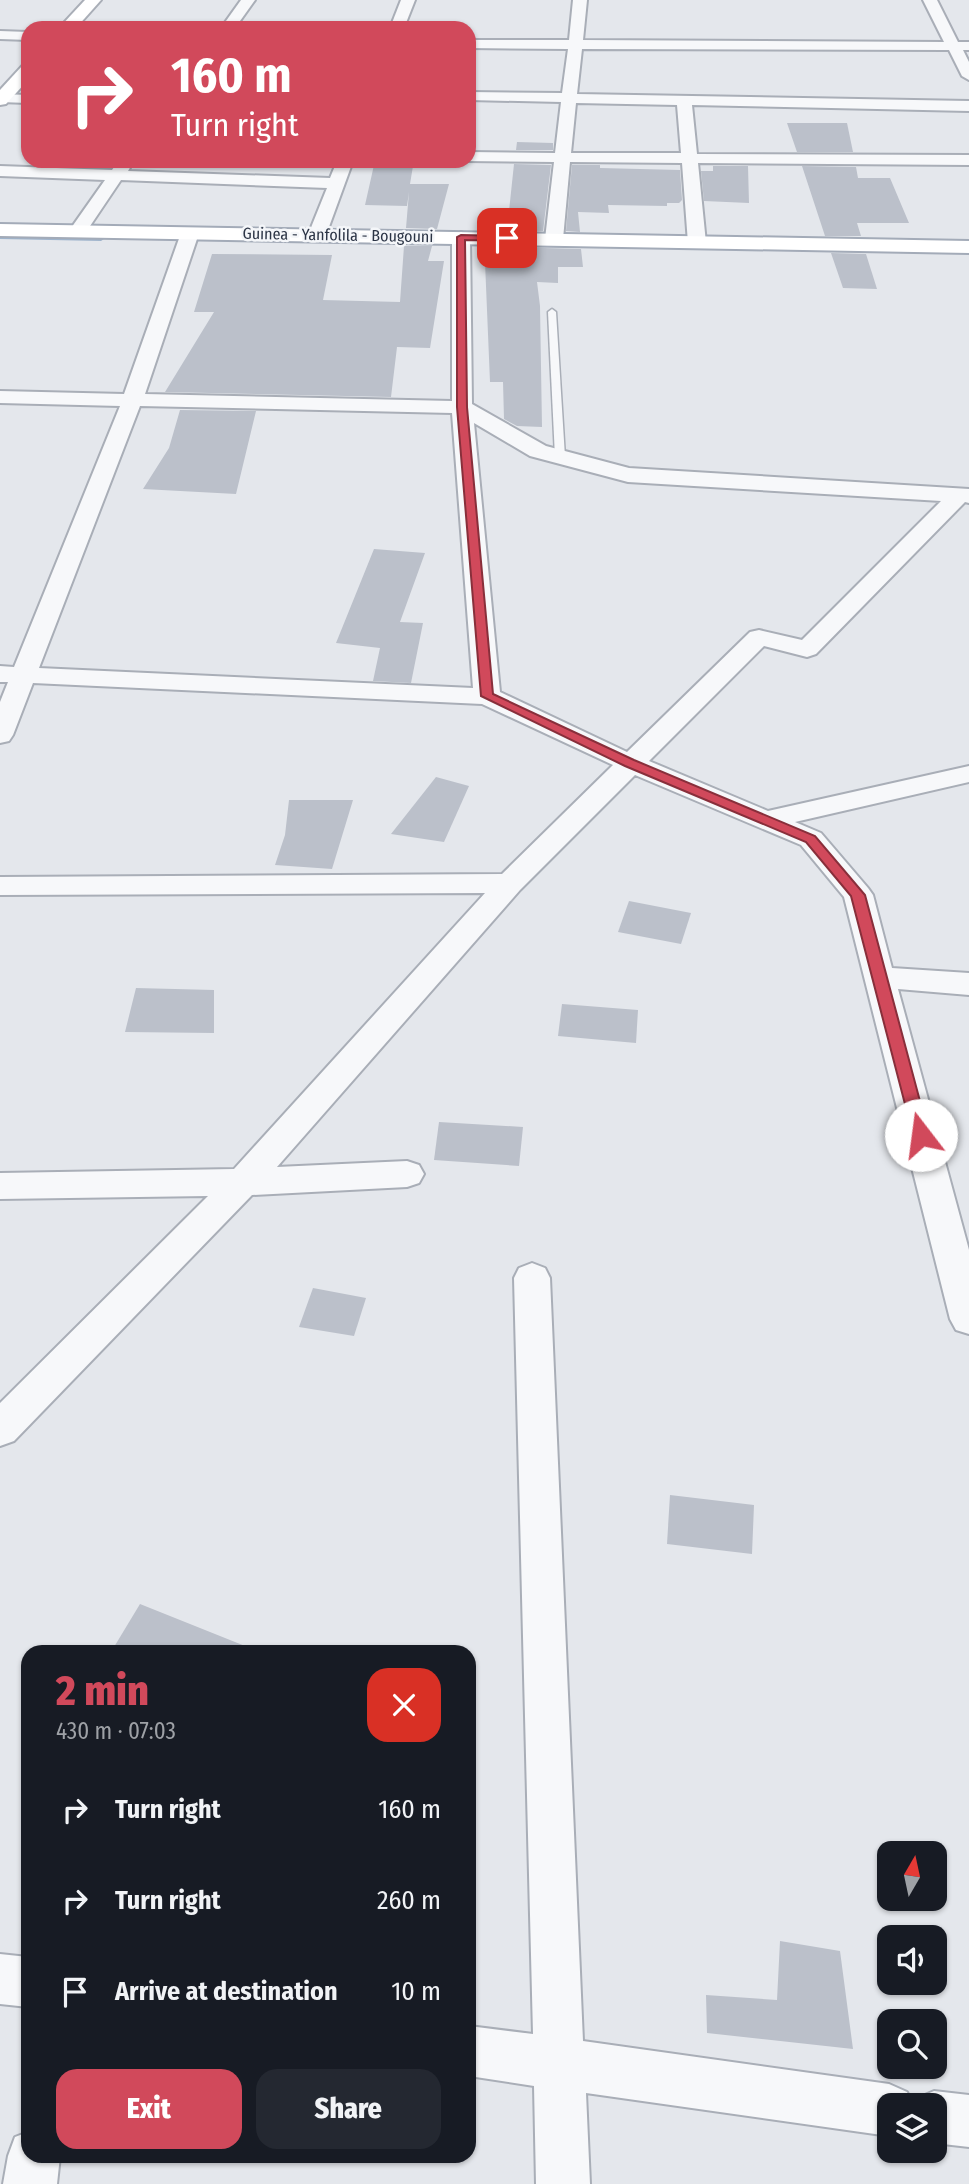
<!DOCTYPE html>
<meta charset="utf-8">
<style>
:root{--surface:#171b24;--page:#242831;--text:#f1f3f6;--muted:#9ea1a6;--accent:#d1495b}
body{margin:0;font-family:"Fira Sans Condensed",sans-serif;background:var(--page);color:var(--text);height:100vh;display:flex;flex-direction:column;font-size:26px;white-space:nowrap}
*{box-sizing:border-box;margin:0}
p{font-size:23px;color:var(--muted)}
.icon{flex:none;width:38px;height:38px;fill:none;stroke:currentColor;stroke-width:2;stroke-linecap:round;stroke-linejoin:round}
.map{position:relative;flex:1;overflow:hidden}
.side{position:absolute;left:21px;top:1645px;width:455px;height:518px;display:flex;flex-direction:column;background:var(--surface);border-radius:21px;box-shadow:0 2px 5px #0004}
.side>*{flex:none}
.hud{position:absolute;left:21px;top:21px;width:455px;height:147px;border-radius:21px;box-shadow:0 2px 5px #0004;background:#d1495b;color:#fff;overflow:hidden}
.needle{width:46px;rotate:9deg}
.controls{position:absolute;left:877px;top:1841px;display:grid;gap:14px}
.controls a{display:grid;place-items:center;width:70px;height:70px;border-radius:14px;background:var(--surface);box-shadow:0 2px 5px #0004;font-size:35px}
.pin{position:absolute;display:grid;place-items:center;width:60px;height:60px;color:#fff;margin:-30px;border-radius:14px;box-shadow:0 4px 10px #0006}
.me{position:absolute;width:77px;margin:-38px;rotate:345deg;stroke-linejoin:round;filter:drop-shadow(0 0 5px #0008)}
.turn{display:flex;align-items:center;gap:24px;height:147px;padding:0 35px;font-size:32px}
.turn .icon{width:91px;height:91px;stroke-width:2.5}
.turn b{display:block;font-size:49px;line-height:60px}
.round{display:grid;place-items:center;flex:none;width:74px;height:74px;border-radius:21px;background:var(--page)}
.summary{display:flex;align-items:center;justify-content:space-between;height:119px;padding:0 35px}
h1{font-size:42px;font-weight:800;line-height:52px;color:var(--accent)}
.button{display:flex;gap:14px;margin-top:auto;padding:14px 35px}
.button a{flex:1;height:80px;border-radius:21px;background:var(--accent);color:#fff;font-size:28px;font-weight:800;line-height:80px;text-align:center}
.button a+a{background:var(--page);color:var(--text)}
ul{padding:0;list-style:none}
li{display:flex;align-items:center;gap:21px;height:91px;padding:0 35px}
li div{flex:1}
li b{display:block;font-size:26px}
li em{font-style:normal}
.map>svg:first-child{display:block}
</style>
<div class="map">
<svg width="969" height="2184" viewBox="0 0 969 2184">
<rect width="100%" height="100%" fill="#e4e7ec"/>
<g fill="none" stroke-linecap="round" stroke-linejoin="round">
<polygon fill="#9fb4cc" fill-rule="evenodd" points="0,235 101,237 104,239 101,241 0,239"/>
</g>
<g fill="#bbc0ca">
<polygon points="787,123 847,123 853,152 797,152"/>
<polygon points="517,142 553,143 553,150 516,150"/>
<polygon points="514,164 551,165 543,231 507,230"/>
<polygon points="374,165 413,166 410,184 449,184 437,229 406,228 409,192 407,206 365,205"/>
<polygon points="572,165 600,165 600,168 680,170 682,200 679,203 667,203 667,206 608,205 609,213 578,212 580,232 566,231"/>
<polygon points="713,166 748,166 749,203 704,201 701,171 713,171"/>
<polygon points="802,166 856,167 858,178 890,178 909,223 857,223 861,236 825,236"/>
<polygon points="404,246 432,246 428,261 444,261 430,348 397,347 391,397 165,392 214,312 194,312 212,254 332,255 323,300 400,302"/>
<polygon points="505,247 581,249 583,267 558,267 558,283 537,282 540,306 542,427 517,426 504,419 503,382 490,382 485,262 503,262"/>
<polygon points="831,253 866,254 877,289 843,288"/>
<polygon points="180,410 256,411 236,494 143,489 169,448"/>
<polygon points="374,549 425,553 400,622 423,623 411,683 373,681 380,648 336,643"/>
<polygon points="436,777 469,786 444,842 391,834"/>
<polygon points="289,800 353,800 332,869 275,865 285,835"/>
<polygon points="629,901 691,913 681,944 618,932"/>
<polygon points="136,988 214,990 214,1033 125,1032"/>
<polygon points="562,1004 638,1010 636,1043 558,1036"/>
<polygon points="439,1122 523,1127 519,1166 434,1160"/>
<polygon points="313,1288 366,1298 354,1336 299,1327"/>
<polygon points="670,1495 754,1505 752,1554 667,1544"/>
<polygon points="140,1604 255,1650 255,1652 111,1652"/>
<polygon points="780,1941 840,1951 853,2049 707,2033 706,1995 777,2000"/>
</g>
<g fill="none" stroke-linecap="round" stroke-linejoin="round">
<g stroke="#a9aeb7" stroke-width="3">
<polygon id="lane" points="552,309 556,312 565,457 560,460 555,457 548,312"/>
</g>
<g stroke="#a9aeb7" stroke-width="4">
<g id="street">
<polygon points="241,0 255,0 235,28 221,28"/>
<polygon points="401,0 415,0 404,28 390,28"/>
<path d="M 573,0 L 587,0 L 583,40 L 944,42 L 923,0 L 937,0 L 958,42 L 969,42 L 969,50 L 963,50 L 969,62 L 969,80 L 962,76 L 949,50 L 582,49 L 577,94 L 969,101 L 969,111 L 692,105 L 697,154 L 969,155 L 969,165 L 698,163 L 706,243 L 697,248 L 688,243 L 682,163 L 570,162 L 563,239 L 560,243 L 548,243 L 545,239 L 554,162 L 466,161 L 469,161 L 469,152 L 555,153 L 561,102 L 469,100 L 469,92 L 562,93 L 568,49 L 469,48 L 469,40 L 569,40 ZM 576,103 L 677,105 L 681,153 L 571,153 Z"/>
<polygon points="0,31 28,32 28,40 0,39"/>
<polygon points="0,94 28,95 28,103 0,102"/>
<polygon points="118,161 134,161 128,171 330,178 337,161 353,161 326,235 317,240 308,235 327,188 121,180 84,235 78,236 69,231 105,180 0,176 0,166 112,170"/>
<path d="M 190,228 L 199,233 L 145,394 L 452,401 L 452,237 L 461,232 L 470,237 L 472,404 L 546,446 L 629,468 L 969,489 L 969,503 L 965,502 L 816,654 L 807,657 L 764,646 L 649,761 L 768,811 L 969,766 L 969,782 L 795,822 L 821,833 L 868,888 L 873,895 L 892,968 L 969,973 L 969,995 L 898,989 L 969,1250 L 969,1334 L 956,1330 L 950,1319 L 844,897 L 801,845 L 635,775 L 520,890 L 277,1167 L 407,1161 L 419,1165 L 424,1174 L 419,1183 L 407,1187 L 252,1195 L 14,1441 L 0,1446 L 0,1403 L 208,1196 L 0,1199 L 0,1173 L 234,1169 L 485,893 L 0,895 L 0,877 L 502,874 L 613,765 L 482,704 L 33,683 L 13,735 L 9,741 L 0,743 L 0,702 L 8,682 L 0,682 L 0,666 L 14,667 L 120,406 L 0,403 L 0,391 L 124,394 L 181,233 ZM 140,406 L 452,413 L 473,688 L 39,668 ZM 474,423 L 530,456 L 628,482 L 941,501 L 802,640 L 759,630 L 750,632 L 627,752 L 500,692 Z"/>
<polygon points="532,1263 545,1268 550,1278 583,2041 889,2084 907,2092 913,2105 916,2099 934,2091 969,2095 969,2147 934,2143 934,2105 889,2105 889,2136 586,2093 590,2184 536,2184 534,2086 469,2076 469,2026 533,2034 514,1278 519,1268"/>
<polygon points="0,1954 28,1957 28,2007 0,2004"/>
<polygon points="28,2132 28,2156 60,2156 57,2184 3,2184 8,2156 15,2137"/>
</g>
</g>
<g stroke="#a9aeb7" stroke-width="4">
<g id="secondary">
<polygon points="85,0 101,0 76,28 59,28"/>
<polygon points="28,65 28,80 6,104 0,105 0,90 22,66"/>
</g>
</g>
<g stroke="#a3abb8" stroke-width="4">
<polygon id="primary" points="0,224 969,241 969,253 0,236"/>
</g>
<use href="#lane" fill="#f7f8fa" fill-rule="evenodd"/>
<use href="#street" fill="#f7f8fa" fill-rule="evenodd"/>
<use href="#secondary" fill="#fff" fill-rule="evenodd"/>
<use href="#primary" fill="#fff" fill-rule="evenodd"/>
</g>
<polygon fill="#d1495b" stroke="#882f3b" stroke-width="2" points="461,235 507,236 511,238 507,241 465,240 467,407 493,694 634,760 815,836 865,895 929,1135 926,1139 915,1139 913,1135 851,896 806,842 625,766 481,696 457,407 457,237"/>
<g text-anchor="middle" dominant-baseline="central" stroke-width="5" stroke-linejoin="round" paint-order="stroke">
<g font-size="16" fill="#2b3445" stroke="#f4f6f9">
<text transform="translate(338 235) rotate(1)">Guinea - Yanfolila - Bougouni</text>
</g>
</g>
</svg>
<div class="controls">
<a><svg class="needle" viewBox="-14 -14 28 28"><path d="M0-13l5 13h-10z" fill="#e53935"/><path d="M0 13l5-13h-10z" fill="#9ea1a6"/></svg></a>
<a><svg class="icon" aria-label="sound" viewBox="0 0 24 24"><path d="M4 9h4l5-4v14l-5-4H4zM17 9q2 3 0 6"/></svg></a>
<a><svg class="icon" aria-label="search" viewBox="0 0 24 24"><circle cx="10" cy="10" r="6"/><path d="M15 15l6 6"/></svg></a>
<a><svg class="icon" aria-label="layers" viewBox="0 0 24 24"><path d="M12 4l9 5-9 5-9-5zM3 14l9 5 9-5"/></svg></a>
</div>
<div class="pin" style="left:507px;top:238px;background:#d93025"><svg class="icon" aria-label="arrive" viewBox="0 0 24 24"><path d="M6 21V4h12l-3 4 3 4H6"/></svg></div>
<svg class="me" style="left:921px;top:1135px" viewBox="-20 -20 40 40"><circle r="19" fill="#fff"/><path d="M0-13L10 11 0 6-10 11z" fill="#d1495b"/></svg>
<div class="hud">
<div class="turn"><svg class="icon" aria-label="right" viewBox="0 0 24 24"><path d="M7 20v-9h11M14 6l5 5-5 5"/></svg><div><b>160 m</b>Turn right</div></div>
</div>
<section class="side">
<div class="summary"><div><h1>2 min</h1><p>430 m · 07:03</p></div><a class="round" style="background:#d93025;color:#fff"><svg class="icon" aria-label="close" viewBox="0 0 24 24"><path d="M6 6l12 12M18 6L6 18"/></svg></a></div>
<ul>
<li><svg class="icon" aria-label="right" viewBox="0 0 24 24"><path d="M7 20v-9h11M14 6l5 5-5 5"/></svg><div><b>Turn right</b></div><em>160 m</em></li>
<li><svg class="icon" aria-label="right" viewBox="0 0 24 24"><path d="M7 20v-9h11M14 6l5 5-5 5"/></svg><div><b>Turn right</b></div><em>260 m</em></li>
<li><svg class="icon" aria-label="arrive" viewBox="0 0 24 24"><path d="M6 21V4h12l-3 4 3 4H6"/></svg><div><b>Arrive at destination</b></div><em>10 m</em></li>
</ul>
<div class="button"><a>Exit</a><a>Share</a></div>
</section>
</div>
